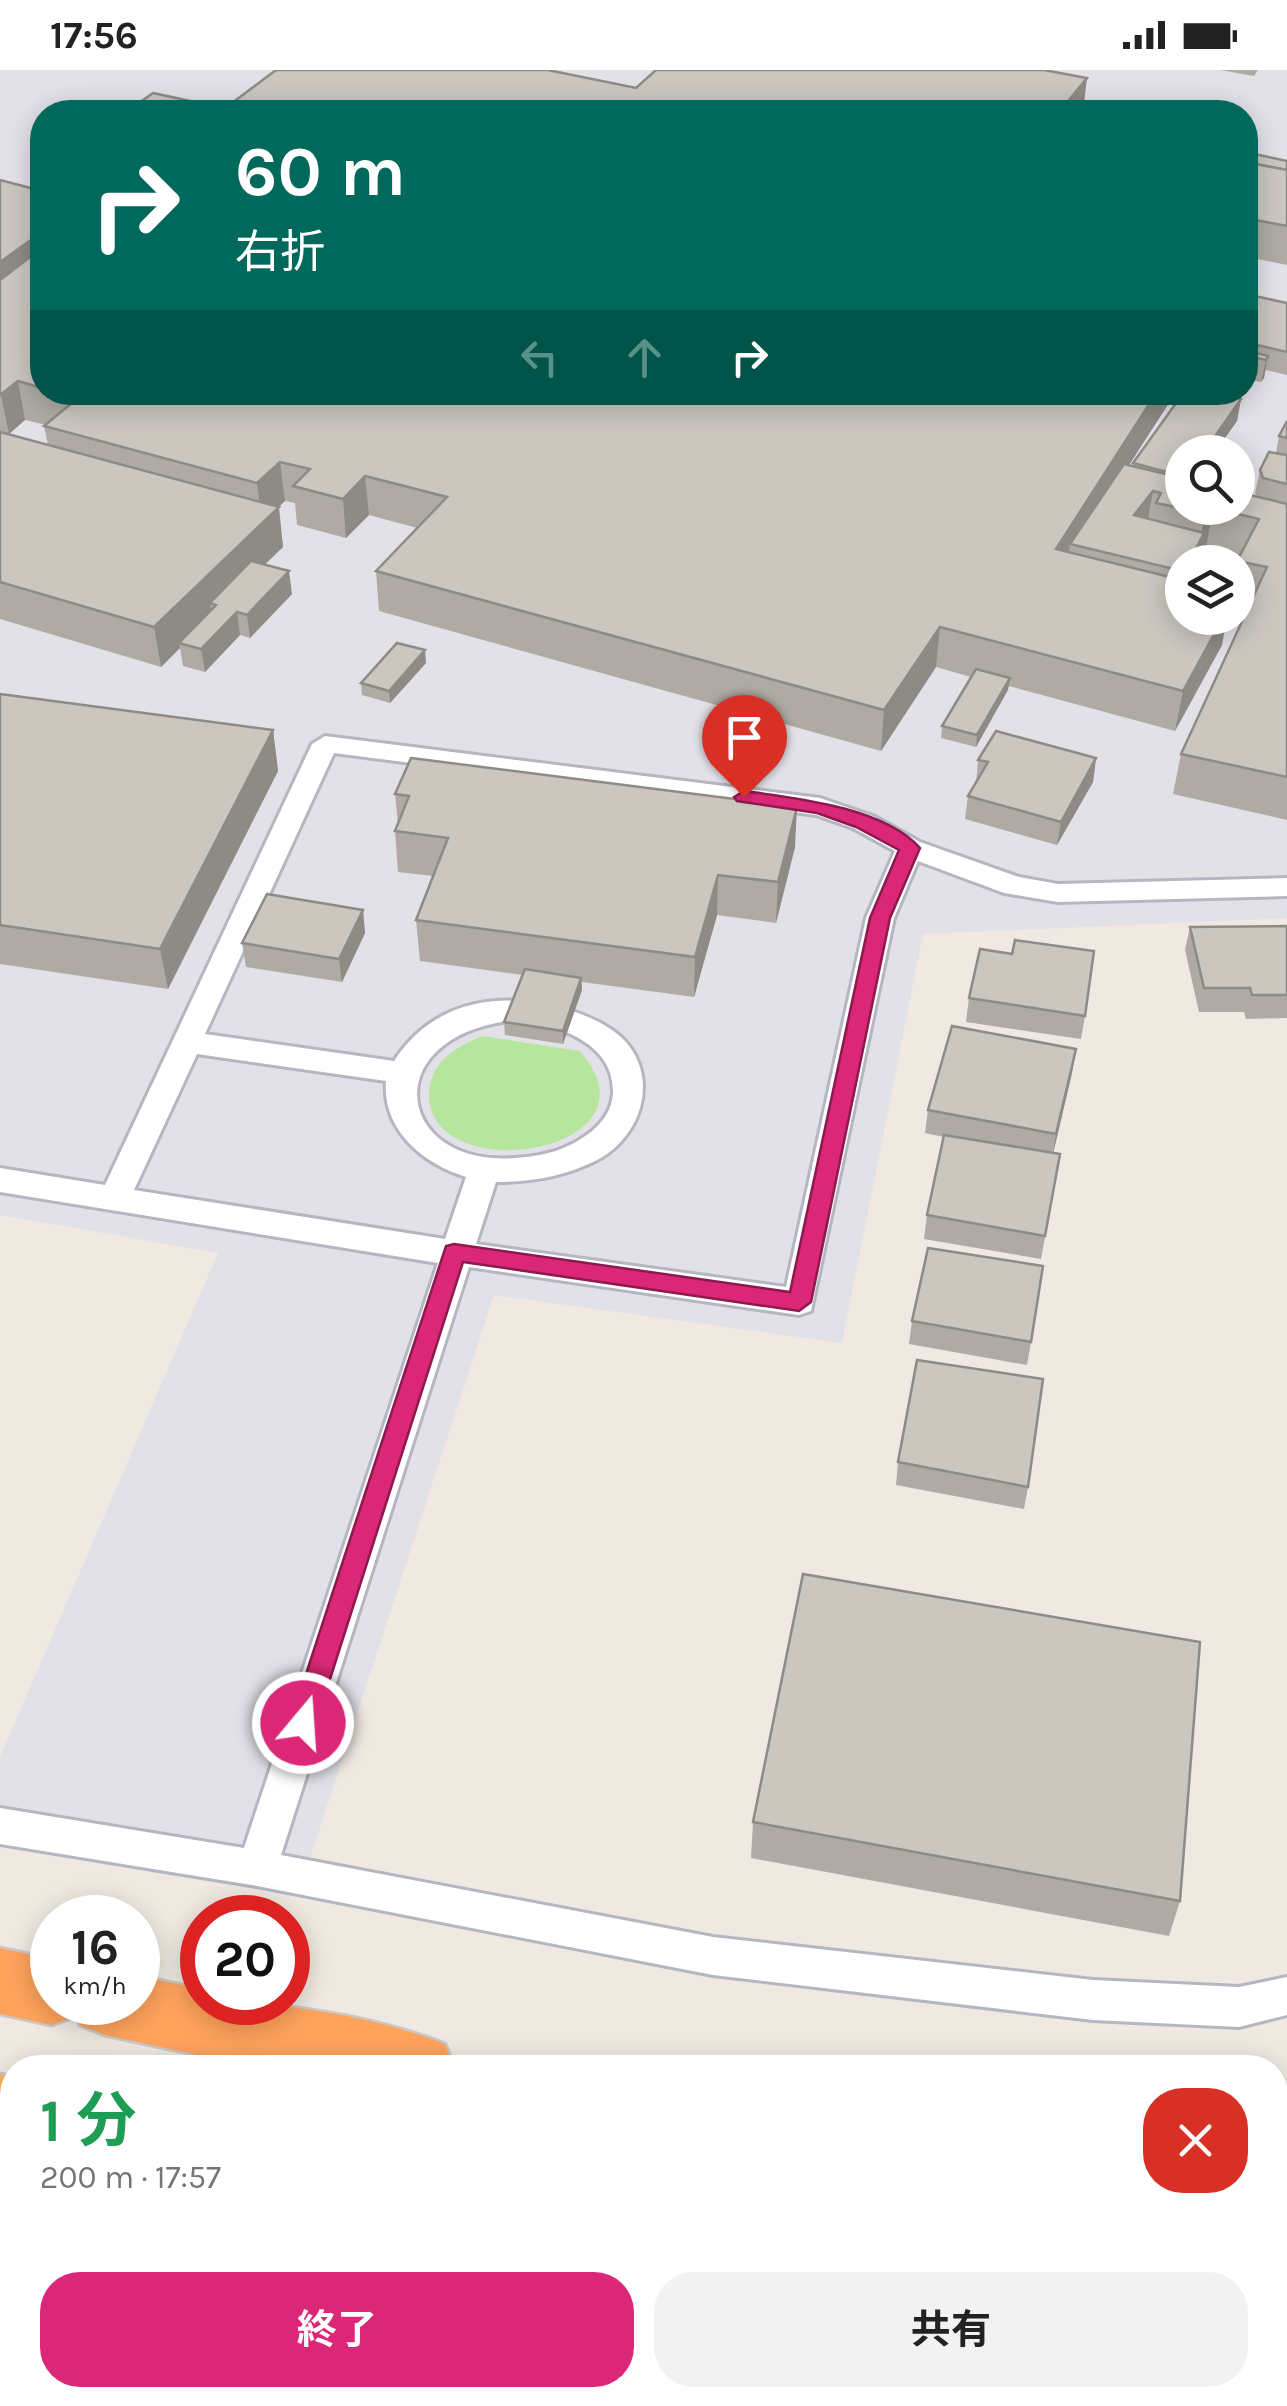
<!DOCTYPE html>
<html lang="ja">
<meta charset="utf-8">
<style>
:root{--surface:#fff;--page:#f2f2f2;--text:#222;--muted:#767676;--accent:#db2777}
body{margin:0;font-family:Karla,"Noto Sans JP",sans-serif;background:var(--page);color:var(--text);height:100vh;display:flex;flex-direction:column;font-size:38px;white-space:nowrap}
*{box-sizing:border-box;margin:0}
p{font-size:32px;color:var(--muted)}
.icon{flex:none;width:55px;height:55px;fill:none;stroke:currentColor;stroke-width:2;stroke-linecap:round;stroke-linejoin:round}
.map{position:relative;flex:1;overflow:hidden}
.sheet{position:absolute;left:0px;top:1985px;width:1288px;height:352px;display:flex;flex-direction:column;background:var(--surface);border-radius:40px 40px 0 0;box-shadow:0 5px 25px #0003}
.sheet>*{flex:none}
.hud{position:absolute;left:30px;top:30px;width:1228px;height:305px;border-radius:40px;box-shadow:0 5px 25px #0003;background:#00695c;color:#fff;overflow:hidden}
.controls{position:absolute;left:1165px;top:365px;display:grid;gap:20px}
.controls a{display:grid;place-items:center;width:90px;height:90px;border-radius:50%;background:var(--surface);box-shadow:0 5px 25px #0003;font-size:50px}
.speed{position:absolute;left:30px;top:1825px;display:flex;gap:20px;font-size:50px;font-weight:700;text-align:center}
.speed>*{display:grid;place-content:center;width:130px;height:130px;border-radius:50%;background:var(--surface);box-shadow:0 5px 25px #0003;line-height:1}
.speed small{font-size:25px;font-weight:400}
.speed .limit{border:15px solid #d22;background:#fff;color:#111}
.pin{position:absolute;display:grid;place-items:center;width:85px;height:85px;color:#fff;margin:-102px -42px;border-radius:50% 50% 50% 0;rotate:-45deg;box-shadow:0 0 10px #0007}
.pin .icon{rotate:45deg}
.me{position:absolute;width:110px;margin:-55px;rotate:18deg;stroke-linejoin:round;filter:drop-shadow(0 0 8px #0008)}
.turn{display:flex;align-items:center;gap:35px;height:210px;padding:0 40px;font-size:45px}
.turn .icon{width:130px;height:130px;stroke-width:2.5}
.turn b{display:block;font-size:70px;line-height:85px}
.lanes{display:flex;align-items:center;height:95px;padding:0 40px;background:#0003;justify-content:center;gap:50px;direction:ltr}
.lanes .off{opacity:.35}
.round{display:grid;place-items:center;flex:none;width:105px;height:105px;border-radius:40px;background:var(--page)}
.headline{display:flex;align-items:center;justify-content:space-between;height:170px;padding:0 40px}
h1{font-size:60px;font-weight:700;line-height:75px;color:#1e9e55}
.cta{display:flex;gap:20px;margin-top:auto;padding:20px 40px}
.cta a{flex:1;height:115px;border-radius:40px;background:var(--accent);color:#fff;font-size:40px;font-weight:700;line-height:115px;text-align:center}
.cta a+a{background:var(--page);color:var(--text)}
.status{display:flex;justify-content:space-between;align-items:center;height:70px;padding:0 50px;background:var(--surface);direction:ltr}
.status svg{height:28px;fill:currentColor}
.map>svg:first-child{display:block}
</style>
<div class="status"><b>17:56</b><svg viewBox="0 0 49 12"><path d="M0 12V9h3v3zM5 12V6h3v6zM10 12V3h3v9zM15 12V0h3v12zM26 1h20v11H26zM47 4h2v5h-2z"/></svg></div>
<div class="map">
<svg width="1287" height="2336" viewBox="0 0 1287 2336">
<rect width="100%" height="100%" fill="#efe9e1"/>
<path fill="#e3e1e8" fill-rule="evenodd" d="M 0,0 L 1287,0 L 1287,848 L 923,864 L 842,1273 L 494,1225 L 309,1791 L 0,1744 L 0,1687 L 218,1183 L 0,1145 ZM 42,42 L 1245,42 L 1245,322 L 42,322 ZM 1182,382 L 1238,382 L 1238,438 L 1182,438 ZM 1182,492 L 1238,492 L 1238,548 L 1182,548 Z"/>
<path fill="#b6e59e" d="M 482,966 L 580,981 C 669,1084 426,1121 429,1023 C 430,992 456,977 482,966 Z"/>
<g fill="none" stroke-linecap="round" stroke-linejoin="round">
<g stroke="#b4b7c1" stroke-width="6">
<path id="service" d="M 325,666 L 820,728 L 873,746 L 920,772 L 1019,807 L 1058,814 L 1287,808 L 1287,826 L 1058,832 L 1004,823 L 918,791 L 894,848 L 811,1241 L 799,1245 L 469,1197 L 281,1785 L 713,1867 L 1093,1910 L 1239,1917 L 1287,1907 L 1287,1945 L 1239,1957 L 1093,1950 L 713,1905 L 257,1816 L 0,1774 L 0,1738 L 244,1778 L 438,1193 L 0,1122 L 0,1098 L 105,1115 L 312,674 ZM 334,683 L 816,745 L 853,758 L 895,781 L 866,848 L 786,1217 L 476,1174 L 496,1112 C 530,1112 562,1107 593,1092 C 639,1071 661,1011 625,971 C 611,956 590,947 572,941 C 505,920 435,928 394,991 L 205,964 ZM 530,949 C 568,961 614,976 613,1023 C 612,1039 604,1051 592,1061 C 568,1080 545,1086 515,1088 C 391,1098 373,956 530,949 ZM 197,984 L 386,1011 C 382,1060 423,1094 466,1107 L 445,1169 L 134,1120 Z"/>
</g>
<g stroke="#c9c9c9" stroke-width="5">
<g id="trunk">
<polygon points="0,2004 12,2007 12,2077 0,2074"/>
<polygon points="0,2132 12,2135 12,2209 0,2206"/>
<rect x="1275" y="2159" width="12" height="76"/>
<polygon points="1275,2294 1287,2294 1287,2336 930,2336 925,2325 1275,2325"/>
</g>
</g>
<g stroke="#c9c9c9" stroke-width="5">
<g id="motorway">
<path d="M 0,1878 L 52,1889 L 52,1932 L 138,1932 L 138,1906 L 202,1919 L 202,1932 C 281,1932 372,1945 445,1974 L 455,1998 L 257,1998 L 105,1965 L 80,1955 L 76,1946 L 52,1955 L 0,1944 Z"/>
<polygon points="1275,2059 1287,2060 1287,2132 1275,2131"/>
<polygon points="0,2241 12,2244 12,2320 0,2317"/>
<polygon points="177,2325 302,2325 307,2336 182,2336"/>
</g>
</g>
<use href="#service" fill="#fff" fill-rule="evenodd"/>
<use href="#trunk" fill="#f8ba60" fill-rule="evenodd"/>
<use href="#motorway" fill="#ffa35c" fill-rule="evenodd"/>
</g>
<g fill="#afaba4">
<polygon points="1220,0 1258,0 1254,6"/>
<polygon points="1245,82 1287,91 1287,195 1253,188 1250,206 1245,214"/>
<polygon points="0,110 42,121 42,322 1176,322 1129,395 1133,396 1133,393 1241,329 1237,351 1215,382 1182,382 1182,438 1257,426 1255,423 1260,400 1276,383 1279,366 1287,351 1287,750 1173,724 1181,684 1250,535 1238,532 1237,492 1240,486 1206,478 1201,481 1199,492 1182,492 1182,548 1222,575 1175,661 1009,616 976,677 941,668 942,656 971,607 936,597 881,681 379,541 376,501 417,458 369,445 346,468 297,455 295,433 285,431 278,437 283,477 265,494 292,524 250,568 240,565 205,602 183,596 180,578 161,597 0,549 0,362 48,375 44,356 46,355 25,350 9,364 0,361"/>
<polygon points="1245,224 1287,233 1287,305 1266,300 1261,312 1245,309"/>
<polygon points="426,593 390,633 362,625 361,613"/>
<polygon points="0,624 273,660 278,701 168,919 0,894"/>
<polygon points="1096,688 1093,712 1057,775 965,749 968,726 976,713 978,690"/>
<polygon points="395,724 795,777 776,853 717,845 694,927 582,912 582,920 563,974 505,965 504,952 523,905 420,891 416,850 433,806 398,802 395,761 398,754"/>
<polygon points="363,840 365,863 342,912 246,897 242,873"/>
<polygon points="1287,856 1287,948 1246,949 1244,942 1199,942 1185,880 1190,857"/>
<polygon points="969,928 1085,946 1081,969 966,952"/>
<polygon points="1072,1003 1053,1083 1060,1084 1041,1189 924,1169 927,1145 944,1067 925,1063 928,1040"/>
<polygon points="912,1251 1031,1272 1027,1295 909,1274"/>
<polygon points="898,1392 1028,1417 1024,1439 896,1415"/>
<polygon points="753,1752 1180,1831 1169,1866 751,1788"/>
</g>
<g fill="#8e8b86">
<polygon points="1087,8 1083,42 1059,42"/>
<polygon points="204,34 205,42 193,42"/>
<polygon points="42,162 42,205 0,235 0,192"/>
<polygon points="1257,169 1250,206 1245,214 1245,187"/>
<polygon points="1268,286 1264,308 1261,312 1266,290"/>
<polygon points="18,311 25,350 9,364 1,325"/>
<polygon points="1157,322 1176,322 1077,476 1070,474 1068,491 1056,479"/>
<polygon points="1241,329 1237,351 1215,382 1204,382"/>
<polygon points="280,392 285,431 262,452 257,413"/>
<polygon points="365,406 369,445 346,468 343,429"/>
<polygon points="1153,421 1146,460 1134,445"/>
<polygon points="279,437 283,477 217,541 216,535 210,533 212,546 179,573 180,578 161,597 154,557"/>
<polygon points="1213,438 1206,478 1201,481 1199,492 1189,492 1200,472 1205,443"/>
<polygon points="289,501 292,524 250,568 247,545"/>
<polygon points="237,542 240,565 205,602 201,579"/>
<polygon points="1223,548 1227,548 1222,575 1175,661 1183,621"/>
<polygon points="940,557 936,597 881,681 884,640"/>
<polygon points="425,580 426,593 390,633 389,621"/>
<polygon points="1010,608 1008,620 976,677 977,665"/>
<polygon points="273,660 278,701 168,919 160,879"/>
<polygon points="1096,688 1093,712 1057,775 1061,752"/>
<polygon points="797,737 795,777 776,853 778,812"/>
<polygon points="718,805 717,845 694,927 695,887"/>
<polygon points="363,840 365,863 342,912 339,889"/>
<polygon points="581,908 582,920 563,974 563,961"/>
<polygon points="1076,979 1072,1003 1052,1088 1056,1064"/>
</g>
<g fill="#cbc7bf" stroke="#8e8b86" stroke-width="2.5">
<polygon points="276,0 548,0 636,18 656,0 1044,0 1087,8 1059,42 220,42"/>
<polygon points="153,23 204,34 193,42 126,42"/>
<polygon points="1245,82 1287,91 1287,100 1245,92"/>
<polygon points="1245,92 1287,100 1287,156 1245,148"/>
<polygon points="0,110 42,121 42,162 0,192"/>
<polygon points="1245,166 1257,169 1245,187"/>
<polygon points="42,178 42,318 18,311 0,325 0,210"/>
<polygon points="1245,224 1287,233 1287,282 1245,272"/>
<polygon points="1245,280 1268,286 1266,290 1245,285"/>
<polygon points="61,322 1157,322 1056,479 1182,510 1182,548 1223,548 1183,621 940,557 884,640 376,501 447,427 365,406 343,429 293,416 310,399 280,392 257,413 44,356 79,327"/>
<polygon points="1184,322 1215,322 1241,329 1204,382 1182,382 1182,406 1133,393"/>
<polygon points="1287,351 1287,368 1279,366"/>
<polygon points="0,362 279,437 154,557 0,512"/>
<polygon points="1269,382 1287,385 1287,414 1263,408 1260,400"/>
<polygon points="1124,394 1182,408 1182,438 1238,438 1238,422 1287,434 1287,707 1181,684 1267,497 1237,491 1259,449 1213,438 1205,443 1156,433 1161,423 1153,421 1134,445 1204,463 1189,492 1182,492 1182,501 1070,474"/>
<polygon points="251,491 289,501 247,545 237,542 201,579 179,573 216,535 210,533"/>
<polygon points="397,573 425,580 389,621 361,613"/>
<polygon points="976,599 1010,608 977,665 942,656"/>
<polygon points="0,624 273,660 160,879 0,855"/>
<polygon points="996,661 1096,688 1061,752 968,726 988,692 978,690"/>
<polygon points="411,688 797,737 778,812 718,805 695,887 416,850 448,768 395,761 409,726 395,724"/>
<polygon points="267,824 363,840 339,889 242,873"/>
<polygon points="1287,856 1287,925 1252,925 1250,918 1204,918 1190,857"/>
<polygon points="1015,870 1094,881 1085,946 969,928 980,879 1012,884"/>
<polygon points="525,899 581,908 563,961 504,952"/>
<polygon points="952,956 1076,979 1056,1064 928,1040"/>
<polygon points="944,1065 1060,1084 1045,1166 927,1145"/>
<polygon points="928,1178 1043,1196 1031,1272 912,1251"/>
<polygon points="917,1290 1043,1309 1028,1417 898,1392"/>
<polygon points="803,1504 1200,1572 1180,1831 753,1752"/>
</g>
<path fill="#db2777" stroke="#8e194d" stroke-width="2.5" d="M 744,721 C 795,728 883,737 920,778 L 890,848 L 811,1232 L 799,1241 L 463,1192 L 316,1653 L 312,1661 L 303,1665 L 294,1661 L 290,1653 L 446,1176 L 454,1174 L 790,1222 L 870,848 L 899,780 L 856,757 L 817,743 L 737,731 L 734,727 Z"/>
</svg>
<div class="controls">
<a><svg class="icon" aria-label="search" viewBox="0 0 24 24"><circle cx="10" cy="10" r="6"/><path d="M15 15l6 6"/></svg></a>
<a><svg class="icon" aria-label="layers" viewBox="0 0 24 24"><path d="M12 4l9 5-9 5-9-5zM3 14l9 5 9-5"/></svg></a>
</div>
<div class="speed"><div>16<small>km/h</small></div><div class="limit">20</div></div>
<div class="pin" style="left:744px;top:727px;background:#d93025"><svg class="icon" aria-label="arrive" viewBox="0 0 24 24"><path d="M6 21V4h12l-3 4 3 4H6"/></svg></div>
<svg class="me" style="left:303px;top:1653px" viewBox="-20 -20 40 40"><circle r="17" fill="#db2777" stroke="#fff" stroke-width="3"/><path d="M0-11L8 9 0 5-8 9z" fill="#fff"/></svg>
<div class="hud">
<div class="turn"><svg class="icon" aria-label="right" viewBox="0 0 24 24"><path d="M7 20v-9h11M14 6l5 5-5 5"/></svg><div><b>60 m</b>右折</div></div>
<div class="lanes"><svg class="icon off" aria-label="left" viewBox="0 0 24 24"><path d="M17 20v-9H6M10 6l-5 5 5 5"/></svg><svg class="icon off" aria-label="ahead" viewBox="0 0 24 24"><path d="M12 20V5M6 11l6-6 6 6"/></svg><svg class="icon" aria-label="right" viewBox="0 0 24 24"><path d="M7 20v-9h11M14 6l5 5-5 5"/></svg></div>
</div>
<section class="sheet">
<div class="headline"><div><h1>1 分</h1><p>200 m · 17:57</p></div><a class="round" style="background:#d93025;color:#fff"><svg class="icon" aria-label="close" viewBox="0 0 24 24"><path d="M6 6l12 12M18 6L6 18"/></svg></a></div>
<div class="cta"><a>終了</a><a>共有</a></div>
</section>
</div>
